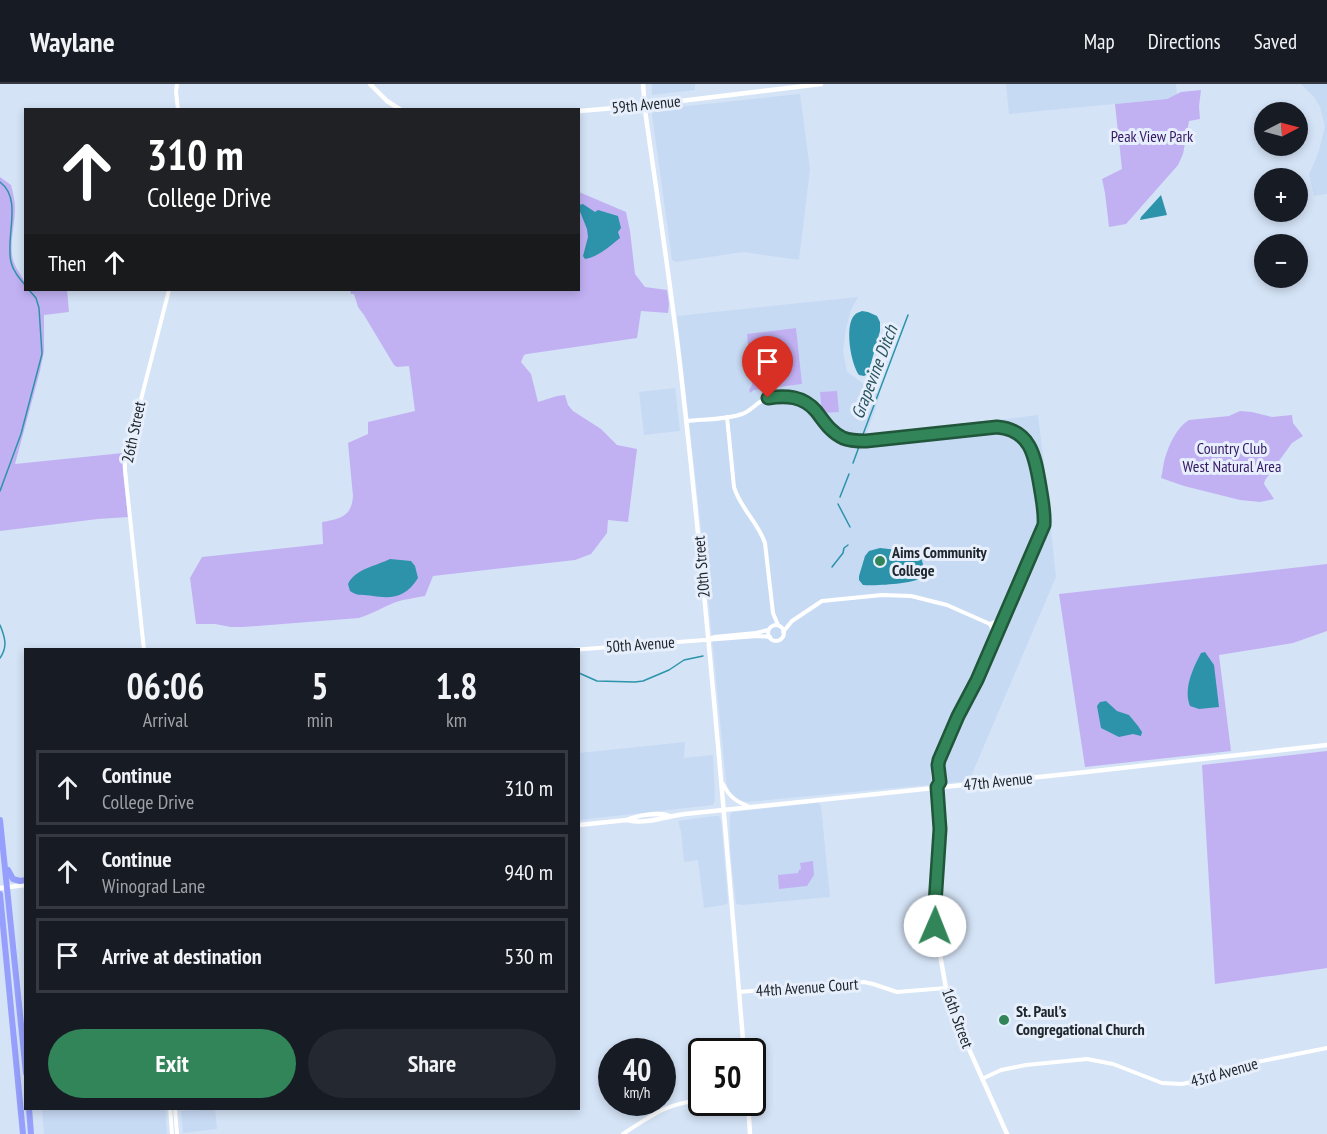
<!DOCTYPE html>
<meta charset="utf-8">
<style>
:root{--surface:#171b24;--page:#242831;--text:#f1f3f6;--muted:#9ea1a6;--line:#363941;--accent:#318558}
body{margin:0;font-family:"PT Sans Narrow",sans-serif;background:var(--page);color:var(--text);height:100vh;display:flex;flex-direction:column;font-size:22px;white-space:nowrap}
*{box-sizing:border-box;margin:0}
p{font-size:20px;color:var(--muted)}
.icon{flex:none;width:33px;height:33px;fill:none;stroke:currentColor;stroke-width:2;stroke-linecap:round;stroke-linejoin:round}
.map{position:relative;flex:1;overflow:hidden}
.sheet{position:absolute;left:24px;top:564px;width:556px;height:462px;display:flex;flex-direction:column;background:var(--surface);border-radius:0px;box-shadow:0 3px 9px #0003}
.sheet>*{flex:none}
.banner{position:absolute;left:24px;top:24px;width:556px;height:183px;border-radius:0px;box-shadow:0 3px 9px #0003;background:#202124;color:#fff;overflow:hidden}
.needle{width:39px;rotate:84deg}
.controls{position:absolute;left:1254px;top:18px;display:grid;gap:12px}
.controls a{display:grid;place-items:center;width:54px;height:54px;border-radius:50%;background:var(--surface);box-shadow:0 3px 9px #0003;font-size:30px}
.speed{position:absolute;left:598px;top:954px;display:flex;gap:12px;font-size:30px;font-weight:700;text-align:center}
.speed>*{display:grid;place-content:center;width:78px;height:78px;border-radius:50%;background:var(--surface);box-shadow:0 3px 9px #0003;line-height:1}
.speed small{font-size:15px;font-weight:400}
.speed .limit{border:3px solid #111;border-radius:9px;background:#fff;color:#111}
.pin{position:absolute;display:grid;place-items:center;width:51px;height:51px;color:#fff;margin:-62px -26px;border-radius:50% 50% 50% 0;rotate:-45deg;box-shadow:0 0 6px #0007}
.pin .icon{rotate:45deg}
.me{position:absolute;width:66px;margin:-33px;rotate:1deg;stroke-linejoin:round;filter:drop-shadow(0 0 4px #0008)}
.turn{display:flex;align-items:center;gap:21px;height:126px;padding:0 24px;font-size:27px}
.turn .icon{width:78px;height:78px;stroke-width:2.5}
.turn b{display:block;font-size:42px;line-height:51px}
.then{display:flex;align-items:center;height:57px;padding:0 24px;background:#0003;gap:12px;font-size:22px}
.eta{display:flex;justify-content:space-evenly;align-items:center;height:102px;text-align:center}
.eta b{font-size:36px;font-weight:700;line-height:42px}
.cta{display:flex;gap:12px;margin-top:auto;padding:12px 24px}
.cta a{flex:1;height:69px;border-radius:36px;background:var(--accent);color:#fff;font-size:24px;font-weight:700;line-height:69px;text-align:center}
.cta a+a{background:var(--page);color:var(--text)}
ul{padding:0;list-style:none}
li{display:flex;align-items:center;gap:18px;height:75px;margin:0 12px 9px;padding:0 12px;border:3px solid var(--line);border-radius:0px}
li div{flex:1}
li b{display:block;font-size:22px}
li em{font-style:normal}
header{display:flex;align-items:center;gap:36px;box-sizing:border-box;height:84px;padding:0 30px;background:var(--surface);border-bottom:2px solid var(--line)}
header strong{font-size:28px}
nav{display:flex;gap:33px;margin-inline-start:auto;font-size:21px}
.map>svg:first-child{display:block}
</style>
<header>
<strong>Waylane</strong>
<nav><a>Map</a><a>Directions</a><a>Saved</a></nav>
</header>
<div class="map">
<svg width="1327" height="1050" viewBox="0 0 1327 1050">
<rect width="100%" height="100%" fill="#d4e3f6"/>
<g fill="#c7daf4">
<polygon points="652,0 695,0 695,6 652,11"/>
<polygon points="1006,0 1176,0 1177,10 1167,15 1009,30"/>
<polygon points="1301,0 1327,0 1327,110 1314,112 1309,91 1319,67 1325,42 1320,23 1314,13"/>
<polygon points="800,10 810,85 799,176 743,168 676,178 672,176 652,30 655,26 660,25"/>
<polygon points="858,213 851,226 846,244 843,267 847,288 880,311 866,352 1038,331 1045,388 1056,493 969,697 747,718 739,716 730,709 726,698 703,461 677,232"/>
<polygon points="675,304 680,347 644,351 639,308"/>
<polygon points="685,658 684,674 713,671 715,717 713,721 579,736 579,669"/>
<polygon points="816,719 819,719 821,722 830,813 742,821 736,820 730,765 730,730 733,728"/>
<polygon points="715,732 719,732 721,736 728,819 724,821 704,824 698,776 684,778 681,748 678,737"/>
<polygon points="42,1025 165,1025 167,1050 44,1050"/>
<polygon points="215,1025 217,1045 183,1049 181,1027"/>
</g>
<g fill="#c1b1f3">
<polygon points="1201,6 1199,22 1200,35 1189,37 1183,70 1178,81 1126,140 1109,143 1105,109 1102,95 1122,85 1115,20 1167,15 1181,8"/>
<path d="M 0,93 L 11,101 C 13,109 15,117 15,124 C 15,141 9,159 13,176 C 16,187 26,194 26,206 L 67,206 L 69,228 L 44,231 L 44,267 L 40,287 L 15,380 L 123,369 L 122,377 L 128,433 L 98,435 L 0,447 Z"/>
<path d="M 579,108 L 626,128 L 630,147 L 635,190 L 645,203 L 667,206 L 669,220 L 668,229 L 641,227 L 637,254 L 527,270 L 524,271 L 521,278 L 531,290 L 538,318 L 557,312 L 565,311 L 568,321 L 573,327 L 601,345 L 617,361 L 637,365 L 628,438 L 608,436 L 607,449 L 591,470 L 575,476 L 433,492 L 425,512 C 415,514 405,515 396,518 C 383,523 372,530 359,534 L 243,543 L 231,543 L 215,540 L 196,540 L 190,494 L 202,473 L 323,460 L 322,438 C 339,435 352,433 353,412 L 348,359 L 368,350 L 368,338 L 415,327 L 409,282 L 397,283 L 394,281 L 364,231 L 358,223 L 354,210 L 351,210 L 350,206 L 579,206 Z"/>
<polygon points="796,244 802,300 754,306 750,309 749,306 752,301 747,250"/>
<polygon points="837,307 839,328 822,329 820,308"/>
<path d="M 1240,327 L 1252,328 L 1272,333 L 1292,331 L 1293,339 L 1303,352 L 1292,359 L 1265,396 L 1264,400 L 1274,415 L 1260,418 L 1240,416 L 1184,402 L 1161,394 C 1163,387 1163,380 1165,374 C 1169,360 1177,343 1189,336 L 1229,332 Z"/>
<polygon points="1327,480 1327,547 1293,559 1219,571 1231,667 1085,683 1059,510"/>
<polygon points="1327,667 1327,884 1215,900 1202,681"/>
<polygon points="813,777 814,791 807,802 779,805 778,791 798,789 799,786 801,785 800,779"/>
</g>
<g fill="#2c93aa">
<polygon points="1161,111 1167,131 1140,136 1141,133"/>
<path d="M 583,120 L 595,128 L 598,126 L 618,132 L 621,144 L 618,148 L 620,154 C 610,162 598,173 585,175 L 583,172 L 588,153 L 587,145 L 579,125 L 579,121 Z"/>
<path d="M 862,227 L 868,228 L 877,232 L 880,238 L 880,247 L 868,290 L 864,292 L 859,291 C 851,280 845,245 853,233 C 856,229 857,229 862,227 Z"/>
<path d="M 880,464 L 906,467 L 920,472 C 924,479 925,490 918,495 C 911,500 871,502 863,501 L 859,496 L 859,492 L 865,472 L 869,467 Z"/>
<path d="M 390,475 L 411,477 L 415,482 L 418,494 C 406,513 393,515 373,512 C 364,510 358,513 350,507 L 348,500 C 355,485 376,482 390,475 Z"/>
<path d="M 1205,568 L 1214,581 L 1219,623 L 1199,625 L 1190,622 C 1183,605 1193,584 1201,569 Z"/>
<polygon points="1106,617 1117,627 1129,631 1138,642 1142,648 1141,652 1133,650 1119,653 1101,644 1097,622 1100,618"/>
</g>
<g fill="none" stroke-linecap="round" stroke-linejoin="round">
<g stroke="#2c93aa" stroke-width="1.5">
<path d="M 0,98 C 23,115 5,153 11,178 C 13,187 19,194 26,202"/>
<polyline points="862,353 908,231"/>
<polyline points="853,379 860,360"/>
<polyline points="0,407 21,350 42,270 39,224 36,214 29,206"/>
<polyline points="840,413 849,390"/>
<polyline points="838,420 850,443"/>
<polyline points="832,483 843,469 844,464 848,461"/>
<path d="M 0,541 C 5,553 8,563 0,574"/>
<polyline points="579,589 597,597 635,598 643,597 669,586 684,576 703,572"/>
</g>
<g stroke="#fff" stroke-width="4">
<polyline points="177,0 176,8 178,26"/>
<path d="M 727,333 L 734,403 C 740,424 758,438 765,459 L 773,529 L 778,541"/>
<path d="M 686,337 C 704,335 725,336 742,330 C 748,328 752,324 757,320 C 767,313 781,310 793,313 C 817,319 822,345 843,354 C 850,357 858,356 866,357 L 997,343 C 1032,346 1035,373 1040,402 C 1042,415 1045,428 1044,440 L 977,596 L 958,632 L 939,676 C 937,685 941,695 937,703"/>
<circle cx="776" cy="549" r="8"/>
<polyline points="783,548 792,537 822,517 882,511 911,512 947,521 999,544"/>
<polyline points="995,551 990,540 997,537 1004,533"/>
<polyline points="709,555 714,553 756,549 768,546"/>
<polyline points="144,566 125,386 125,378 169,206"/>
<polyline points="571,566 758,552 770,553"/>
<path d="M 723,700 C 729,713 737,718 750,723"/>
<path d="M 937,703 C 925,682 942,654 954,637"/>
<polyline points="739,908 864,898 873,900 897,908 946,904"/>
<polyline points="982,995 1001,986 1026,981 1087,975 1113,980 1162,999 1182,1000 1192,998 1222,985 1327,964"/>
<polyline points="170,1024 172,1050"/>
<polyline points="175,1024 177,1050"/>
<path d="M 623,1050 C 652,1031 667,1019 702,1016"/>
</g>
<g stroke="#fff" stroke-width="4.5">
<polyline points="370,0 387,17 401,26"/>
<path d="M 643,0 L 645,26 C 657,111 670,196 680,281 C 706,509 725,738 744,968"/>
<polyline points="579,27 639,22 821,0"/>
<polyline points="937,703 940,745 934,832 937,854 946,904 952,927 1007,1050"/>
<path d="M 627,736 C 646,741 666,732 685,730 L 1077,689 L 1327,661"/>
<path d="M 579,741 L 627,736 C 637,731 659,728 670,732"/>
<polyline points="0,804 26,801"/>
<polyline points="748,1018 750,1050"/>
</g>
<g stroke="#96a0fc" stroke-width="6">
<polyline points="0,736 26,989"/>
<polyline points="8,786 13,795 20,797 26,796"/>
<polyline points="0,810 23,1050"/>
<polyline points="29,1024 31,1050"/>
</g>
</g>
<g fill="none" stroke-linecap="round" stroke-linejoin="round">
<g stroke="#205639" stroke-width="15">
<path id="route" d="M 768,314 C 786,311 803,312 816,327 C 824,337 830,348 843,354 C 850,357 858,357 866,357 L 997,343 C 1032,346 1035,374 1040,402 C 1042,415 1045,428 1044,441 L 977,596 L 958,632 L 939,676 L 938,681 L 940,698 L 937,703 L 940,745 L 935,820 L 935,842"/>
</g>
<use href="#route" stroke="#318558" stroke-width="10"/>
</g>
<g fill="#318558" stroke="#e6effb" stroke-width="2">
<circle cx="880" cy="477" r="6"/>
<circle cx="1004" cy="936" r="6"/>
</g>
<g text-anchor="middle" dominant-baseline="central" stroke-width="6" stroke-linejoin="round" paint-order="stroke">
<g font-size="16" fill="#20262d" stroke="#e6effb">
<text transform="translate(646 20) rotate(-6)">59th Avenue</text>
<text transform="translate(133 348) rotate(-78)">26th Street</text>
<text transform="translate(701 483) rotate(-95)">20th Street</text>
<text transform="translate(640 560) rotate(-4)">50th Avenue</text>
<text transform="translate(998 697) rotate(-6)">47th Avenue</text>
<text transform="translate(807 903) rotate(-4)">44th Avenue Court</text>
<text transform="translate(958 934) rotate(70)">16th Street</text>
<text transform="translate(1224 988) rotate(-16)">43rd Avenue</text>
</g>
<g font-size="16" fill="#371966" stroke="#e6effb">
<text x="1152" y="52">Peak View Park</text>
<text x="1232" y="364">Country Club<tspan x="1232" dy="18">West Natural Area</tspan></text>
</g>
<g font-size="16" font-weight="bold" fill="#20262d" stroke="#e6effb" text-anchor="start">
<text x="892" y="468">Aims Community<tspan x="892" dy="18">College</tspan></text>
<text x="1016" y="927">St. Paul's<tspan x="1016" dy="18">Congregational Church</tspan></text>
</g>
<g font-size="18" font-style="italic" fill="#29545f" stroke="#e6effb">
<text transform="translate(874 288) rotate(-69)">Grapevine Ditch</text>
</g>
</g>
</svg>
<div class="controls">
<a><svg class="needle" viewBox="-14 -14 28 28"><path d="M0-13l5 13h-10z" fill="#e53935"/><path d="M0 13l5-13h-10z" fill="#9ea1a6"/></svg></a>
<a>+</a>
<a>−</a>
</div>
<div class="speed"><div>40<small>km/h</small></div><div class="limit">50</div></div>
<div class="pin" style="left:768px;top:314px;background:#d93025"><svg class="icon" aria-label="arrive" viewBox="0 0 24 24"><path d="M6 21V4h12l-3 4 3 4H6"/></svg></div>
<svg class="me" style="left:935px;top:842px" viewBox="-20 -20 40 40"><circle r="19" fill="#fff"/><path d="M0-13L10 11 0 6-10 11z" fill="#318558"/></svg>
<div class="banner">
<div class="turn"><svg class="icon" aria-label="ahead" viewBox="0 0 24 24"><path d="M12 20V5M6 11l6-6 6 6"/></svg><div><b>310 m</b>College Drive</div></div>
<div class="then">Then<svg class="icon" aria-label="ahead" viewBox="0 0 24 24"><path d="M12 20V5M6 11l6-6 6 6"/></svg></div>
</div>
<section class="sheet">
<div class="eta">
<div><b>06:06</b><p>Arrival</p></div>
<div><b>5</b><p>min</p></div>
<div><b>1.8</b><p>km</p></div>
</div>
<ul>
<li><svg class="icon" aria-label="ahead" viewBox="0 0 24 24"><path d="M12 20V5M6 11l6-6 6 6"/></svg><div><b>Continue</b><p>College Drive</p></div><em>310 m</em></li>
<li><svg class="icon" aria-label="ahead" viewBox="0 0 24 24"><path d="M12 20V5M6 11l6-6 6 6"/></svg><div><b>Continue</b><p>Winograd Lane</p></div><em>940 m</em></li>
<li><svg class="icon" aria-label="arrive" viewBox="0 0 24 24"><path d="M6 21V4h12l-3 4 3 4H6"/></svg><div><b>Arrive at destination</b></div><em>530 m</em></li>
</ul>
<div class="cta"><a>Exit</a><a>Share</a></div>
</section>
</div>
